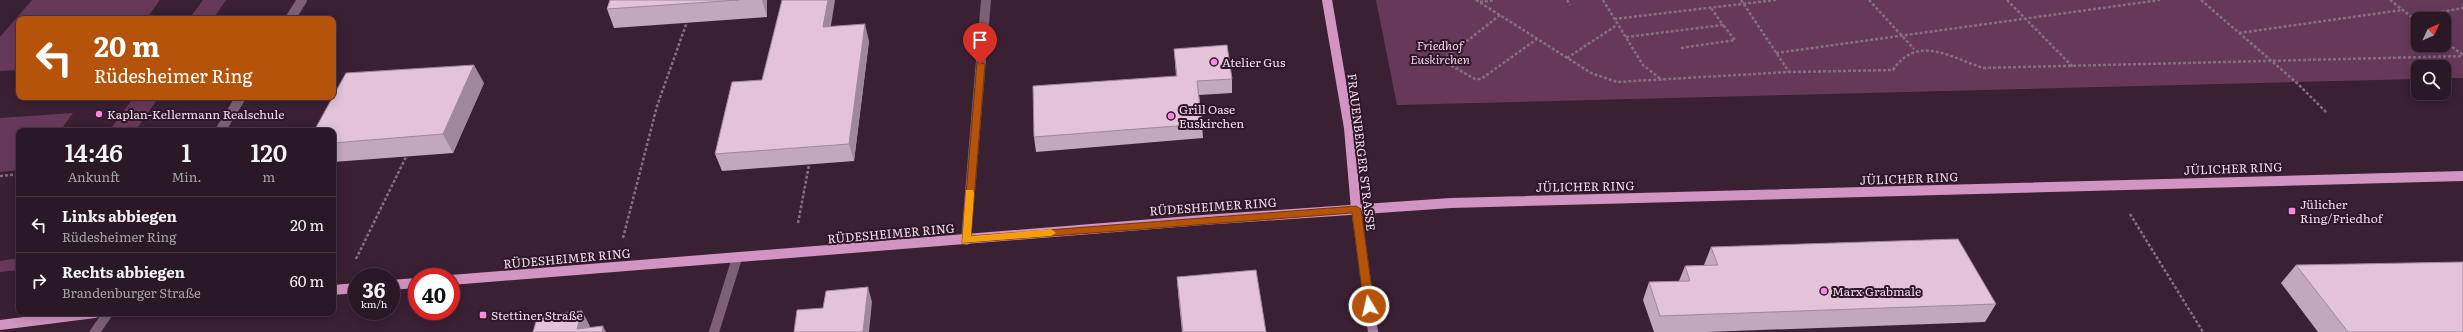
<!DOCTYPE html>
<html lang="de">
<meta charset="utf-8">
<style>
:root{--surface:#2b1826;--page:#33212e;--text:#f1f3f6;--muted:#a6a0a7;--line:#473743}
body{margin:0;font-family:Literata,serif;background:var(--page);color:var(--text);height:100vh;display:flex;flex-direction:column;font-size:15px;white-space:nowrap}
*{box-sizing:border-box;margin:0}
p{font-size:13px;color:var(--muted)}
.icon{flex:none;width:22px;height:22px;fill:none;stroke:currentColor;stroke-width:2;stroke-linecap:round;stroke-linejoin:round}
.map{position:relative;flex:1;overflow:hidden}
.side{position:absolute;left:16px;top:128px;width:320px;height:188px;display:flex;flex-direction:column;background:var(--surface);border-radius:8px;box-shadow:0 2px 10px #0003,0 0 0 1px var(--line)}
.side>*{flex:none}
.top-card{position:absolute;left:16px;top:16px;width:320px;height:84px;border-radius:8px;box-shadow:0 2px 10px #0003,0 0 0 1px var(--line);background:#b45309;color:#fff;overflow:hidden}
.needle{width:26px;rotate:46deg}
.buttons{position:absolute;left:2411px;top:12px;display:grid;gap:8px}
.buttons a{display:grid;place-items:center;width:40px;height:40px;border-radius:8px;background:var(--surface);box-shadow:0 2px 10px #0003,0 0 0 1px var(--line);font-size:20px}
.speed{position:absolute;left:348px;top:268px;display:flex;gap:8px;font-size:20px;font-weight:700;text-align:center}
.speed>*{display:grid;place-content:center;width:52px;height:52px;border-radius:50%;background:var(--surface);box-shadow:0 2px 10px #0003,0 0 0 1px var(--line);line-height:1}
.speed small{font-size:10px;font-weight:400}
.speed .limit{border:6px solid #d22;background:#fff;color:#111}
.pin{position:absolute;display:grid;place-items:center;width:34px;height:34px;color:#fff;margin:-41px -17px;border-radius:50% 50% 50% 0;rotate:-45deg;box-shadow:0 0 4px #0007}
.pin .icon{rotate:45deg}
.me{position:absolute;width:44px;margin:-22px;rotate:351deg;stroke-linejoin:round;filter:drop-shadow(0 0 3px #0008)}
.turn{display:flex;align-items:center;gap:14px;height:84px;padding:0 12px;font-size:18px}
.turn .icon{width:52px;height:52px;stroke-width:2.5}
.turn b{display:block;font-size:28px;line-height:34px}
.eta{display:flex;justify-content:space-evenly;align-items:center;height:68px;text-align:center}
.eta b{font-size:24px;font-weight:600;line-height:28px}
ul{padding:0;list-style:none}
li{display:flex;align-items:center;gap:12px;height:56px;padding:0 12px;border-top:1px solid var(--line)}
li div{flex:1}
li b{display:block;font-size:15px}
li em{font-style:normal}
.map>svg:first-child{display:block}
</style>
<div class="map">
<svg width="2463" height="332" viewBox="0 0 2463 332">
<rect width="100%" height="100%" fill="#392033"/>
<g fill="#66395b" fill-rule="evenodd">
<polygon points="32,0 160,0 146,19 19,19 19,70 0,71 0,37"/>
<polygon points="203,0 226,0 213,19 189,19"/>
<path d="M 1376,0 L 2463,0 L 2463,78 L 2444,78 L 2444,67 L 2418,67 L 2418,79 L 1397,105 ZM 2418,19 L 2444,19 L 2444,45 L 2418,45 Z"/>
<polygon points="134,97 159,97 135,131 109,131"/>
<polygon points="73,113 60,131 19,131 19,170 0,172 0,118"/>
<polygon points="19,258 19,270 0,272 0,261"/>
</g>
<g fill="none" stroke-linecap="round" stroke-linejoin="round">
<g stroke="#856f7f" stroke-width="2.5" stroke-dasharray="3 2" stroke-linecap="butt">
<path d="M 1476,0 L 1591,73 L 1617,82 L 1789,72 L 1893,70 C 1917,34 1950,57 1983,68 L 2463,56"/>
<polyline points="1567,0 1570,5"/>
<polyline points="1603,0 1643,65 1662,80"/>
<polyline points="1741,0 1789,72"/>
<polyline points="1869,0 1914,49"/>
<polyline points="2007,0 2073,67"/>
<polyline points="2201,0 2297,83 2327,113"/>
<polyline points="2390,0 2418,22"/>
<polyline points="1480,2 1495,0"/>
<polyline points="1500,15 1448,56 1445,62 1475,79 1481,79 1537,39"/>
<polyline points="2412,17 2463,8"/>
<polyline points="1614,19 1776,0"/>
<polyline points="2239,33 2402,10"/>
<polyline points="1626,37 1723,25 1711,8"/>
<polyline points="2444,41 2463,55"/>
<polyline points="1681,48 1735,40 1723,25"/>
<polyline points="1776,53 2160,0"/>
<polyline points="1567,58 1617,25"/>
<polyline points="0,176 19,174"/>
<polyline points="2130,214 2203,332"/>
<polyline points="798,223 809,165"/>
<polyline points="623,238 657,106 687,22"/>
<polyline points="356,259 406,157"/>
</g>
<g stroke="#7e6076" stroke-width="10">
<polyline points="290,19 302,0"/>
<polyline points="220,131 241,97"/>
<polyline points="966,240 986,0"/>
<polyline points="95,332 108,313"/>
<polyline points="714,332 737,258"/>
</g>
<polyline stroke="#ae7ea1" stroke-width="10" points="1356,209 1373,332"/>
<g stroke="#d294c2" stroke-width="10">
<polyline points="1327,0 1349,128 1356,209"/>
<polyline points="451,280 1203,220 1451,203 2463,176"/>
<polyline points="391,285 417,283"/>
<polyline points="333,290 357,288"/>
<polyline points="0,325 95,313"/>
</g>
</g>
<g fill="#c3a7bb">
<polygon points="610,0 767,0 767,17 614,28 607,9"/>
<polygon points="831,27 869,41 854,161 722,171 715,154 762,80"/>
<polygon points="1174,49 1232,79 1232,93 1199,95 1202,124 1203,138 1036,152 1034,137 1176,76"/>
<polygon points="484,83 453,153 333,162 333,131"/>
<polygon points="1711,247 1996,304 1985,322 1706,332 1654,332 1643,300 1649,282 1679,281 1685,266 1704,265"/>
<polygon points="2296,265 2463,332 2318,332 2281,283"/>
<polygon points="1177,277 1266,332 1182,332 1178,292"/>
</g>
<g fill="#9f8899">
<polygon points="762,0 767,0 767,17"/>
<polygon points="828,0 835,0 828,44 823,27"/>
<polygon points="865,24 869,41 854,161 849,144"/>
<polygon points="474,65 484,83 453,153 443,134"/>
<polygon points="868,287 872,302 869,332 863,332"/>
<polygon points="582,311 590,326 588,332 577,329"/>
<polygon points="603,326 606,332 602,332"/>
</g>
<g fill="#e3c2da" stroke="#9f8899">
<polygon points="610,0 739,0 607,9"/>
<polygon points="782,0 828,0 823,27 865,24 849,144 715,154 732,82 762,80"/>
<polygon points="1227,45 1232,79 1197,81 1202,124 1034,137 1033,86 1177,76 1174,49"/>
<polygon points="474,65 443,134 333,143 333,131 314,131 346,73"/>
<polygon points="1958,239 1996,304 1660,316 1649,282 1690,281 1685,266 1718,265 1711,247"/>
<polygon points="2463,262 2463,332 2348,332 2296,265"/>
<polygon points="1256,270 1266,332 1183,332 1177,277"/>
<polygon points="868,287 863,332 794,332 797,310 823,308 826,291"/>
<polygon points="582,311 577,329 603,326 602,332 533,332 538,315"/>
</g>
<polygon fill="#b45309" stroke="#753606" points="977,62 985,64 971,236 1356,206 1361,209 1374,306 1373,308 1369,310 1364,306 1352,213 962,243"/>
<polygon fill="#f59e0b" points="966,190 973,190 974,193 971,236 1051,229 1056,233 1051,236 962,243"/>
<g fill="#fd86e2" stroke="#2f1729" stroke-width="1.5">
<circle cx="1214" cy="62" r="4"/>
<circle cx="99" cy="114" r="4"/>
<circle cx="1171" cy="116" r="4"/>
<rect x="2288" y="207" width="8" height="8" rx="2"/>
<circle cx="1824" cy="291" r="4"/>
<rect x="479" y="311" width="8" height="8" rx="2"/>
</g>
<g text-anchor="middle" dominant-baseline="central" stroke-width="4" stroke-linejoin="round" paint-order="stroke">
<g font-size="12" font-style="italic" fill="#f6cfeb" stroke="#2f1729">
<text x="1440" y="45">Friedhof<tspan x="1440" dy="14">Euskirchen</tspan></text>
</g>
<g font-size="12" fill="#efdee9" stroke="#2f1729" text-anchor="start">
<text x="1222" y="62">Atelier Gus</text>
<text x="1179" y="109">Grill Oase<tspan x="1179" dy="14">Euskirchen</tspan></text>
<text x="107" y="114">Kaplan-Kellermann Realschule</text>
<text x="2300" y="204">Jülicher<tspan x="2300" dy="14">Ring/Friedhof</tspan></text>
<text x="1832" y="291">Marx Grabmale</text>
<text x="491" y="315">Stettiner Straße</text>
</g>
<g font-size="12" fill="#efdee9" stroke="#2f1729">
<text transform="translate(1362 152) rotate(83)">FRAUENBERGER STRASSE</text>
<text transform="translate(2233 168) rotate(-2)">JÜLICHER RING</text>
<text transform="translate(1909 178) rotate(-2)">JÜLICHER RING</text>
<text transform="translate(1585 186) rotate(-1)">JÜLICHER RING</text>
<text transform="translate(1213 206) rotate(-4)">RÜDESHEIMER RING</text>
<text transform="translate(891 233) rotate(-5)">RÜDESHEIMER RING</text>
<text transform="translate(567 258) rotate(-5)">RÜDESHEIMER RING</text>
</g>
</g>
</svg>
<div class="buttons">
<a><svg class="needle" viewBox="-14 -14 28 28"><path d="M0-13l5 13h-10z" fill="#e53935"/><path d="M0 13l5-13h-10z" fill="#a6a0a7"/></svg></a>
<a><svg class="icon" aria-label="search" viewBox="0 0 24 24"><circle cx="10" cy="10" r="6"/><path d="M15 15l6 6"/></svg></a>
</div>
<div class="speed"><div>36<small>km/h</small></div><div class="limit">40</div></div>
<div class="pin" style="left:980px;top:64px;background:#d93025"><svg class="icon" aria-label="arrive" viewBox="0 0 24 24"><path d="M6 21V4h12l-3 4 3 4H6"/></svg></div>
<svg class="me" style="left:1369px;top:306px" viewBox="-20 -20 40 40"><circle r="17" fill="#b45309" stroke="#fff" stroke-width="3"/><path d="M0-11L8 9 0 5-8 9z" fill="#fff"/></svg>
<div class="top-card">
<div class="turn"><svg class="icon" aria-label="left" viewBox="0 0 24 24"><path d="M17 20v-9H6M10 6l-5 5 5 5"/></svg><div><b>20 m</b>Rüdesheimer Ring</div></div>
</div>
<section class="side">
<div class="eta">
<div><b>14:46</b><p>Ankunft</p></div>
<div><b>1</b><p>Min.</p></div>
<div><b>120</b><p>m</p></div>
</div>
<ul>
<li><svg class="icon" aria-label="left" viewBox="0 0 24 24"><path d="M17 20v-9H6M10 6l-5 5 5 5"/></svg><div><b>Links abbiegen</b><p>Rüdesheimer Ring</p></div><em>20 m</em></li>
<li><svg class="icon" aria-label="right" viewBox="0 0 24 24"><path d="M7 20v-9h11M14 6l5 5-5 5"/></svg><div><b>Rechts abbiegen</b><p>Brandenburger Straße</p></div><em>60 m</em></li>
</ul>
</section>
</div>
